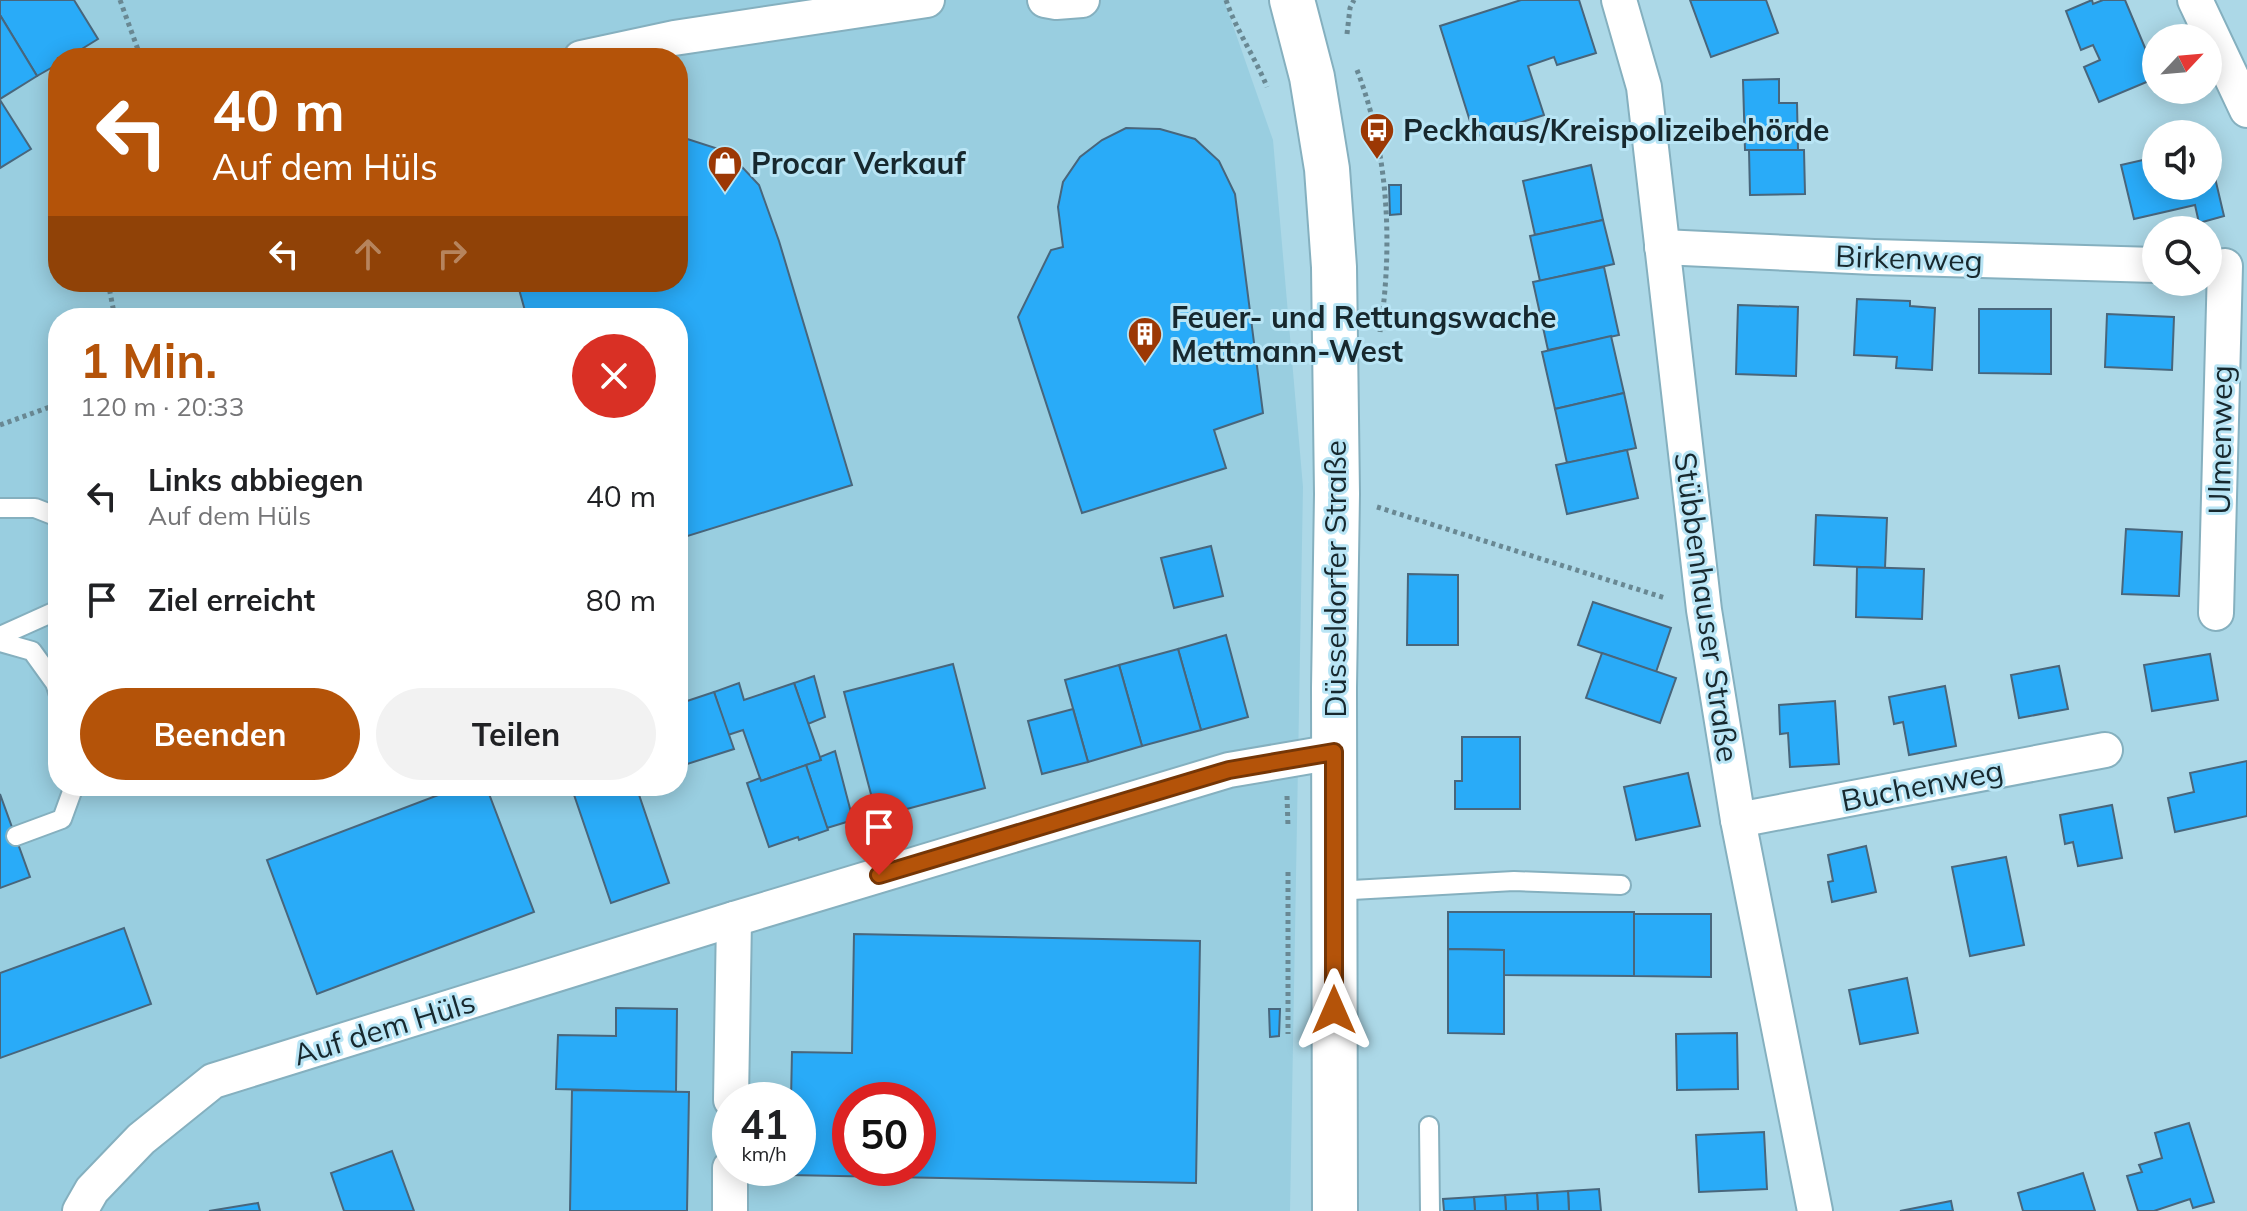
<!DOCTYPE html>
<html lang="de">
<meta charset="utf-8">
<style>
:root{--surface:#fff;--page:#f2f2f2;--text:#202124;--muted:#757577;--accent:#b45309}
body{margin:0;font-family:Mulish,sans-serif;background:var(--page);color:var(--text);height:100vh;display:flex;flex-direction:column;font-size:30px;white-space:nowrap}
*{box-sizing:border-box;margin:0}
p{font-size:26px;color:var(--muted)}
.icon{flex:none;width:44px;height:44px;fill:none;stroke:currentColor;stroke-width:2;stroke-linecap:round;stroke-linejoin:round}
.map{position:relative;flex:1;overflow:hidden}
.sheet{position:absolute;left:48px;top:308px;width:640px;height:488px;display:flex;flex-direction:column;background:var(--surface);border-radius:32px;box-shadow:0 4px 20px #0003}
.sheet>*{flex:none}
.guide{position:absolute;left:48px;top:48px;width:640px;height:244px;border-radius:32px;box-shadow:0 4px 20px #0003;background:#b45309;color:#fff;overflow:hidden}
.needle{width:52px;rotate:64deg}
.tools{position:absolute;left:2142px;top:24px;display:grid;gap:16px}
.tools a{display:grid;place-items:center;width:80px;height:80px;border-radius:50%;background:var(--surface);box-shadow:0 4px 20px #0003;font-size:40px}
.speed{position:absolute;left:712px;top:1082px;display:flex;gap:16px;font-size:40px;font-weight:700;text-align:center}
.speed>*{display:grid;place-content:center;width:104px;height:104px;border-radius:50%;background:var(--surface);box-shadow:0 4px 20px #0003;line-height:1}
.speed small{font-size:20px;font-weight:400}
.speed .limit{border:12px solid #d22;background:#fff;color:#111}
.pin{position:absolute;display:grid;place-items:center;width:68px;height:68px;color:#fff;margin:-82px -34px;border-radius:50% 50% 50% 0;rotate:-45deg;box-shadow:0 0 8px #0007}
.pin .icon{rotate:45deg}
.me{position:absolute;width:88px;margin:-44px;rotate:0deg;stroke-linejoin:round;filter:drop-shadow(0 0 6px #0008)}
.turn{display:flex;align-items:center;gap:28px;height:168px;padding:0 32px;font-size:36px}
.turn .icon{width:104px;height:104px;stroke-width:2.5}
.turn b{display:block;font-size:56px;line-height:68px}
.lanes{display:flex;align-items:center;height:76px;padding:0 32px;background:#0003;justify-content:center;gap:40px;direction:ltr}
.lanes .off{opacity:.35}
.round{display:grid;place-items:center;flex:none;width:84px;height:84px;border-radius:42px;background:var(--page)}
.overview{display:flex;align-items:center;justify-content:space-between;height:136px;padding:0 32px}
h1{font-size:48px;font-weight:700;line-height:60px;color:var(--accent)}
.button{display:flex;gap:16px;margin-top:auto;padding:16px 32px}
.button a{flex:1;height:92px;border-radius:48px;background:var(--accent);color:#fff;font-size:32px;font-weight:700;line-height:92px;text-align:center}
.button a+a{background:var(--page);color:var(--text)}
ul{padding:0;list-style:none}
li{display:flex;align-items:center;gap:24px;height:104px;padding:0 32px}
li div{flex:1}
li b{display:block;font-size:30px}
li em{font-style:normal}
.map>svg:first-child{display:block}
</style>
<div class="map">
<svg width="2247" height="1211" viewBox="0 0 2247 1211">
<rect width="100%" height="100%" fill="#acd8e7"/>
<path fill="#99cee0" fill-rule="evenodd" d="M 0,0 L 1224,0 L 1273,140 L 1303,487 L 1290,1211 L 0,1211 ZM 58,58 L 678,58 L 678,282 L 58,282 ZM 58,318 L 678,318 L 678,786 L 58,786 ZM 730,1100 L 798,1100 L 798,1168 L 730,1168 ZM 850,1100 L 918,1100 L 918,1168 L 850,1168 Z"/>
<g fill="#29abf8" stroke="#48667c" stroke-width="2" fill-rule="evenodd">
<polygon points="0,0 74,0 98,39 67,58 58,58 58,64 37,76 0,15"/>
<polygon points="1521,0 1579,0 1596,53 1557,65 1554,57 1528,66 1544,115 1475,137 1440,26"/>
<polygon points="1690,0 1766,0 1778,33 1711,57"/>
<polygon points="2092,0 2093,4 2103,0 2125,0 2156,74 2156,78 2099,102 2084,67 2100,60 2093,45 2081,50 2066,11"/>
<polygon points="0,15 37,76 0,99"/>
<polygon points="1779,79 1779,103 1797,103 1798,150 1745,150 1743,80"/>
<polygon points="0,100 31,149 0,168"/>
<polygon points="1126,128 1160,129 1195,139 1219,161 1235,194 1263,413 1214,430 1226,468 1082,513 1018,317 1051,250 1063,247 1058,207 1063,182 1080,157 1102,140"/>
<polygon points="678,136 728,152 759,185 779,241 852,485 678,539 678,318 592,318 590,313 570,318 527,318 517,282 678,282"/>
<polygon points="2208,148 2224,216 2199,223 2195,205 2134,219 2121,165 2156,157 2156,186 2208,186"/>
<polygon points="1749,150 1804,150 1805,194 1750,195"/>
<polygon points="1591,165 1603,220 1535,235 1523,181"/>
<polygon points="1389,185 1401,185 1401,214 1390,215"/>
<polygon points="1603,220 1614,264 1540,281 1530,236"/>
<polygon points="1604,267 1619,335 1548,350 1533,282"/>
<polygon points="1857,299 1910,301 1910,306 1935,308 1932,370 1896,368 1897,357 1854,355"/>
<polygon points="1738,305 1798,307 1796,376 1736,374"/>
<polygon points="1979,309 2051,309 2051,374 1979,373"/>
<polygon points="2107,314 2174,317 2172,370 2105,367"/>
<polygon points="1611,336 1624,393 1555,409 1542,352"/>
<polygon points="1624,393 1636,448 1567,463 1555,409"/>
<polygon points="1627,450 1638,498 1567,514 1556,465"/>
<polygon points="1816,515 1887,518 1885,568 1814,565"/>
<polygon points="2126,529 2182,532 2179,596 2122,594"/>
<polygon points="1211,546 1223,596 1174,608 1161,558"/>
<polygon points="1857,567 1924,569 1922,619 1856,617"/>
<polygon points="1408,574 1458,575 1458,645 1407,645"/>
<polygon points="1593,602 1671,628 1656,672 1578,645"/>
<polygon points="1226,635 1248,717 1201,730 1178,649"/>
<polygon points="1178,649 1201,730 1142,746 1119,665"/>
<polygon points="1602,653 1676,678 1660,723 1586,698"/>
<polygon points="2210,654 2218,700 2152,711 2144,665"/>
<polygon points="953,664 985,788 877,817 844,692"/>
<polygon points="1119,665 1142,746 1088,762 1065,680"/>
<polygon points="2059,666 2068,709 2019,718 2011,675"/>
<polygon points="814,676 825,717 808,724 794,683"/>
<polygon points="739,683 744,700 794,683 821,760 761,781 743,730 728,735 714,692"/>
<polygon points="1945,686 1956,746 1909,755 1903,722 1894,724 1889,697"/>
<polygon points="714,692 734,749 684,765 678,749 678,704"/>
<polygon points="1835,701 1839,764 1790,767 1788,733 1780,734 1779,705"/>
<polygon points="1073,709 1088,762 1042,774 1028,721"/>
<polygon points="1462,737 1520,737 1520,809 1455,809 1455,781 1462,781"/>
<polygon points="835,751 853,820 827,828 806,765 821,760 820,757"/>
<polygon points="2247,761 2247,816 2175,832 2168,798 2194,792 2190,773"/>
<polygon points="806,765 828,830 799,840 798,837 769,847 747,783 760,778 761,781"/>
<polygon points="1688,773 1700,826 1636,840 1624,787"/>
<polygon points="462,786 486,786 534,912 317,994 267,860"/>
<polygon points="571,786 636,786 669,883 611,903"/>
<polygon points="0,794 30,877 0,888"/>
<polygon points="2112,805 2122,858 2078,866 2073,842 2065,844 2060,815"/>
<polygon points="1866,846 1876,892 1832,902 1828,882 1833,881 1828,855"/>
<polygon points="2006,857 2024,945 1970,956 1952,867"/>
<polygon points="1448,912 1634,912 1634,976 1504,975 1504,950 1448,949"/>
<polygon points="1634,914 1711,914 1711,977 1634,976"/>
<polygon points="124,928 151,1004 0,1058 0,973"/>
<path d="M 854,934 L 1200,941 L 1196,1183 L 789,1175 L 789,1168 L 798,1168 L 798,1100 L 791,1100 L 792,1052 L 852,1053 ZM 850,1100 L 918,1100 L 918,1168 L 850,1168 Z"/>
<polygon points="1448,949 1504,950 1504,1034 1448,1033"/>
<polygon points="1907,978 1918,1033 1860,1044 1849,990"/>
<polygon points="616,1008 677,1009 676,1092 556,1089 558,1035 616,1036"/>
<polygon points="1269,1009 1280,1009 1279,1036 1270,1037"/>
<polygon points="1737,1033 1738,1089 1677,1090 1676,1034"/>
<polygon points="572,1090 689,1092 687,1211 570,1211"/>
<polygon points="2189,1123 2214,1202 2193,1208 2190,1199 2154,1211 2138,1211 2127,1176 2142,1172 2139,1165 2162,1158 2155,1133"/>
<polygon points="1764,1132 1767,1189 1699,1192 1696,1135"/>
<polygon points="392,1151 414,1211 344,1211 331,1173"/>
<polygon points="2083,1173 2095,1211 2023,1211 2018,1193"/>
<polygon points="1599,1189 1601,1211 1569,1211 1568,1191"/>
<polygon points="1568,1191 1569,1211 1538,1211 1537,1193"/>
<polygon points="1537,1193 1538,1211 1506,1211 1505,1195"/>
<polygon points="1505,1195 1506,1211 1475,1211 1474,1197"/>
<polygon points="1474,1197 1475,1211 1444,1211 1443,1199"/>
<polygon points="1951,1201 1953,1211 1900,1211"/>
<polygon points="258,1203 260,1211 209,1211"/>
</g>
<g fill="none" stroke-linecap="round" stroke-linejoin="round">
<g stroke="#85b0bf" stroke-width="22">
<g id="service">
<polyline points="0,508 35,508 58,517"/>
<polyline points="0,636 58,610"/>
<polyline points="0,642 32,651 55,683 58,692"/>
<polyline points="16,836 62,819 74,786"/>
<polyline points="1334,891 1514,881 1621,885"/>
<polyline points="1429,1126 1430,1211"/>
</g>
</g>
<g stroke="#85b0bf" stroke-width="38">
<g id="minor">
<polyline points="1045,0 1056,2 1082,0"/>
<polyline points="1619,0 1644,87 1704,610 1738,820 1815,1211"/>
<polyline points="2195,0 2247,110"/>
<polyline points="581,58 674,38 927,0"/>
<polyline points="1662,247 1874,257 2156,265"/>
<polyline points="2216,613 2225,266"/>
<polyline points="1738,820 2105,750"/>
<polyline points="731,1100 734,919"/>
<polyline points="80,1211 92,1190 141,1139 213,1081 734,919 1229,770 1334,752"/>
<polyline points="730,1211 730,1168"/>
</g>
</g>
<g stroke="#85b0bf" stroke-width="48">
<polyline id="secondary" points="1292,0 1312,77 1327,169 1334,267 1337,494 1334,688 1335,1211"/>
</g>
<g stroke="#698893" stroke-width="5" stroke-dasharray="4 4" stroke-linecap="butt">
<polyline points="120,0 141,58"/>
<path d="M 1226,0 C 1236,30 1255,57 1267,87"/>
<polyline points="1347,34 1350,8 1354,0"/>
<path d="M 1357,70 C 1389,153 1393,246 1380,332"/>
<polyline points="108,282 115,318"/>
<polyline points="0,425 58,404"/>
<polyline points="1377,507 1665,598"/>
<polyline points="1287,796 1288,826"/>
<polyline points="1288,872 1288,1034"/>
</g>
<use href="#service" stroke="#fff" stroke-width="18"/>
<use href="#minor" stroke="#fff" stroke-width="34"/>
<use href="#secondary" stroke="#fff" stroke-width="44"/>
</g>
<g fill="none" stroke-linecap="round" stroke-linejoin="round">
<g stroke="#753606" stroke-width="20">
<polyline id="route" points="879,875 1229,770 1334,752 1334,1010"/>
</g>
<use href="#route" stroke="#b45309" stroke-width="14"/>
</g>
<defs>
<g id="bus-pin" transform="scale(1.8)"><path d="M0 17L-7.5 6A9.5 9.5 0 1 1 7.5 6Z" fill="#9c3804" stroke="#b9e5f5"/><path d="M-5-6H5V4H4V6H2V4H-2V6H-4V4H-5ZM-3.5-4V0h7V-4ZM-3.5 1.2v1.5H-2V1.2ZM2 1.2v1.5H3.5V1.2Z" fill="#fff"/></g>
<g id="shop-pin" transform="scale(1.8)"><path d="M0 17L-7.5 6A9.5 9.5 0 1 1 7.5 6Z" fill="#9c3804" stroke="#b9e5f5"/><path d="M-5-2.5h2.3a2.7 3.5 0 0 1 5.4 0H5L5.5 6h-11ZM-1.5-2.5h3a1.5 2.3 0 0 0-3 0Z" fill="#fff"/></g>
<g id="building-pin" transform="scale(1.8)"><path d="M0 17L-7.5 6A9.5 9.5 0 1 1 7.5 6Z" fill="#9c3804" stroke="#b9e5f5"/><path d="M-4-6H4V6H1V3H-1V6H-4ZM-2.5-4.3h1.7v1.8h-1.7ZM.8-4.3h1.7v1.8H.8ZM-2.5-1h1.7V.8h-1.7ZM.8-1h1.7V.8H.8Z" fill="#fff"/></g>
</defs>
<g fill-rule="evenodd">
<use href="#bus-pin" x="1377" y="130"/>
<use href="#shop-pin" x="725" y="163"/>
<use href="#building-pin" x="1145" y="334"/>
</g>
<g text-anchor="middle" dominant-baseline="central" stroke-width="6" stroke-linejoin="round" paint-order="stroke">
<g font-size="30" font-weight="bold" fill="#17282e" stroke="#b9e5f5" text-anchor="start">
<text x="1403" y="130">Peckhaus/Kreispolizeibehörde</text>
<text x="751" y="163">Procar Verkauf</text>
<text x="1171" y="317">Feuer- und Rettungswache<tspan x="1171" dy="34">Mettmann-West</tspan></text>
</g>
<g font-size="30" fill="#17282e" stroke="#b9e5f5">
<text transform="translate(1909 258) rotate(2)">Birkenweg</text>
<text transform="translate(2220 440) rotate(-89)">Ulmenweg</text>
<text transform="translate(1335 579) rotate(-90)">Düsseldorfer Straße</text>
<text transform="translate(1707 607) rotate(82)">Stübbenhauser Straße</text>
<text transform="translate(1922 785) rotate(-11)">Buchenweg</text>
<text transform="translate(384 1028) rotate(-17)">Auf dem Hüls</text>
</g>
</g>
</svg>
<div class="tools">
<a><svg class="needle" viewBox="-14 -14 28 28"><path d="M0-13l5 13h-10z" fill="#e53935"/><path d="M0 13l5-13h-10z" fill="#757577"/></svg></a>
<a><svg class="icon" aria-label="sound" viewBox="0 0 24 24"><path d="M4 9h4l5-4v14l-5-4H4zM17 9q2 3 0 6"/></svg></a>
<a><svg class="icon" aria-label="search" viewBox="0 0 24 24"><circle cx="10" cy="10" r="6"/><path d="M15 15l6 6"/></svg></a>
</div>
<div class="speed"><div>41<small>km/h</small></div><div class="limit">50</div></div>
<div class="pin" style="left:879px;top:875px;background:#d93025"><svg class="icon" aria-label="arrive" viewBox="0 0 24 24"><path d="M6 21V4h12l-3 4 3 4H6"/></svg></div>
<svg class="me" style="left:1334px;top:1010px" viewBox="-20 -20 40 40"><path d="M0-17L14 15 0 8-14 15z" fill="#b45309" stroke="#fff" stroke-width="4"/></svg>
<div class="guide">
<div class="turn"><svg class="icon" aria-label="left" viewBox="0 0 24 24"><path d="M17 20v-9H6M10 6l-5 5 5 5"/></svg><div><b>40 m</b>Auf dem Hüls</div></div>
<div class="lanes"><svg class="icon" aria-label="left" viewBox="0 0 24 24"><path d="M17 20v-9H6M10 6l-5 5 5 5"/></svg><svg class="icon off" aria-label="ahead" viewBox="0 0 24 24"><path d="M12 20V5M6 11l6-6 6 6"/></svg><svg class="icon off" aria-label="right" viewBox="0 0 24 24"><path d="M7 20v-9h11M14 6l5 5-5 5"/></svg></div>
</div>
<section class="sheet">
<div class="overview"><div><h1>1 Min.</h1><p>120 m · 20:33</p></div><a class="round" style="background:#d93025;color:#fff"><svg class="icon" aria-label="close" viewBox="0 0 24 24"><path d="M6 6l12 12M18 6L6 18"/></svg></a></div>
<ul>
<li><svg class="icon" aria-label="left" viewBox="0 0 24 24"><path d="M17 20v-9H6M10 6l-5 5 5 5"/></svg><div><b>Links abbiegen</b><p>Auf dem Hüls</p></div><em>40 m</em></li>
<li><svg class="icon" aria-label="arrive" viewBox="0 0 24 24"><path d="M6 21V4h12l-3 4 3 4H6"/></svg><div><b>Ziel erreicht</b></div><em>80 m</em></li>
</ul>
<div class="button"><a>Beenden</a><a>Teilen</a></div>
</section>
</div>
